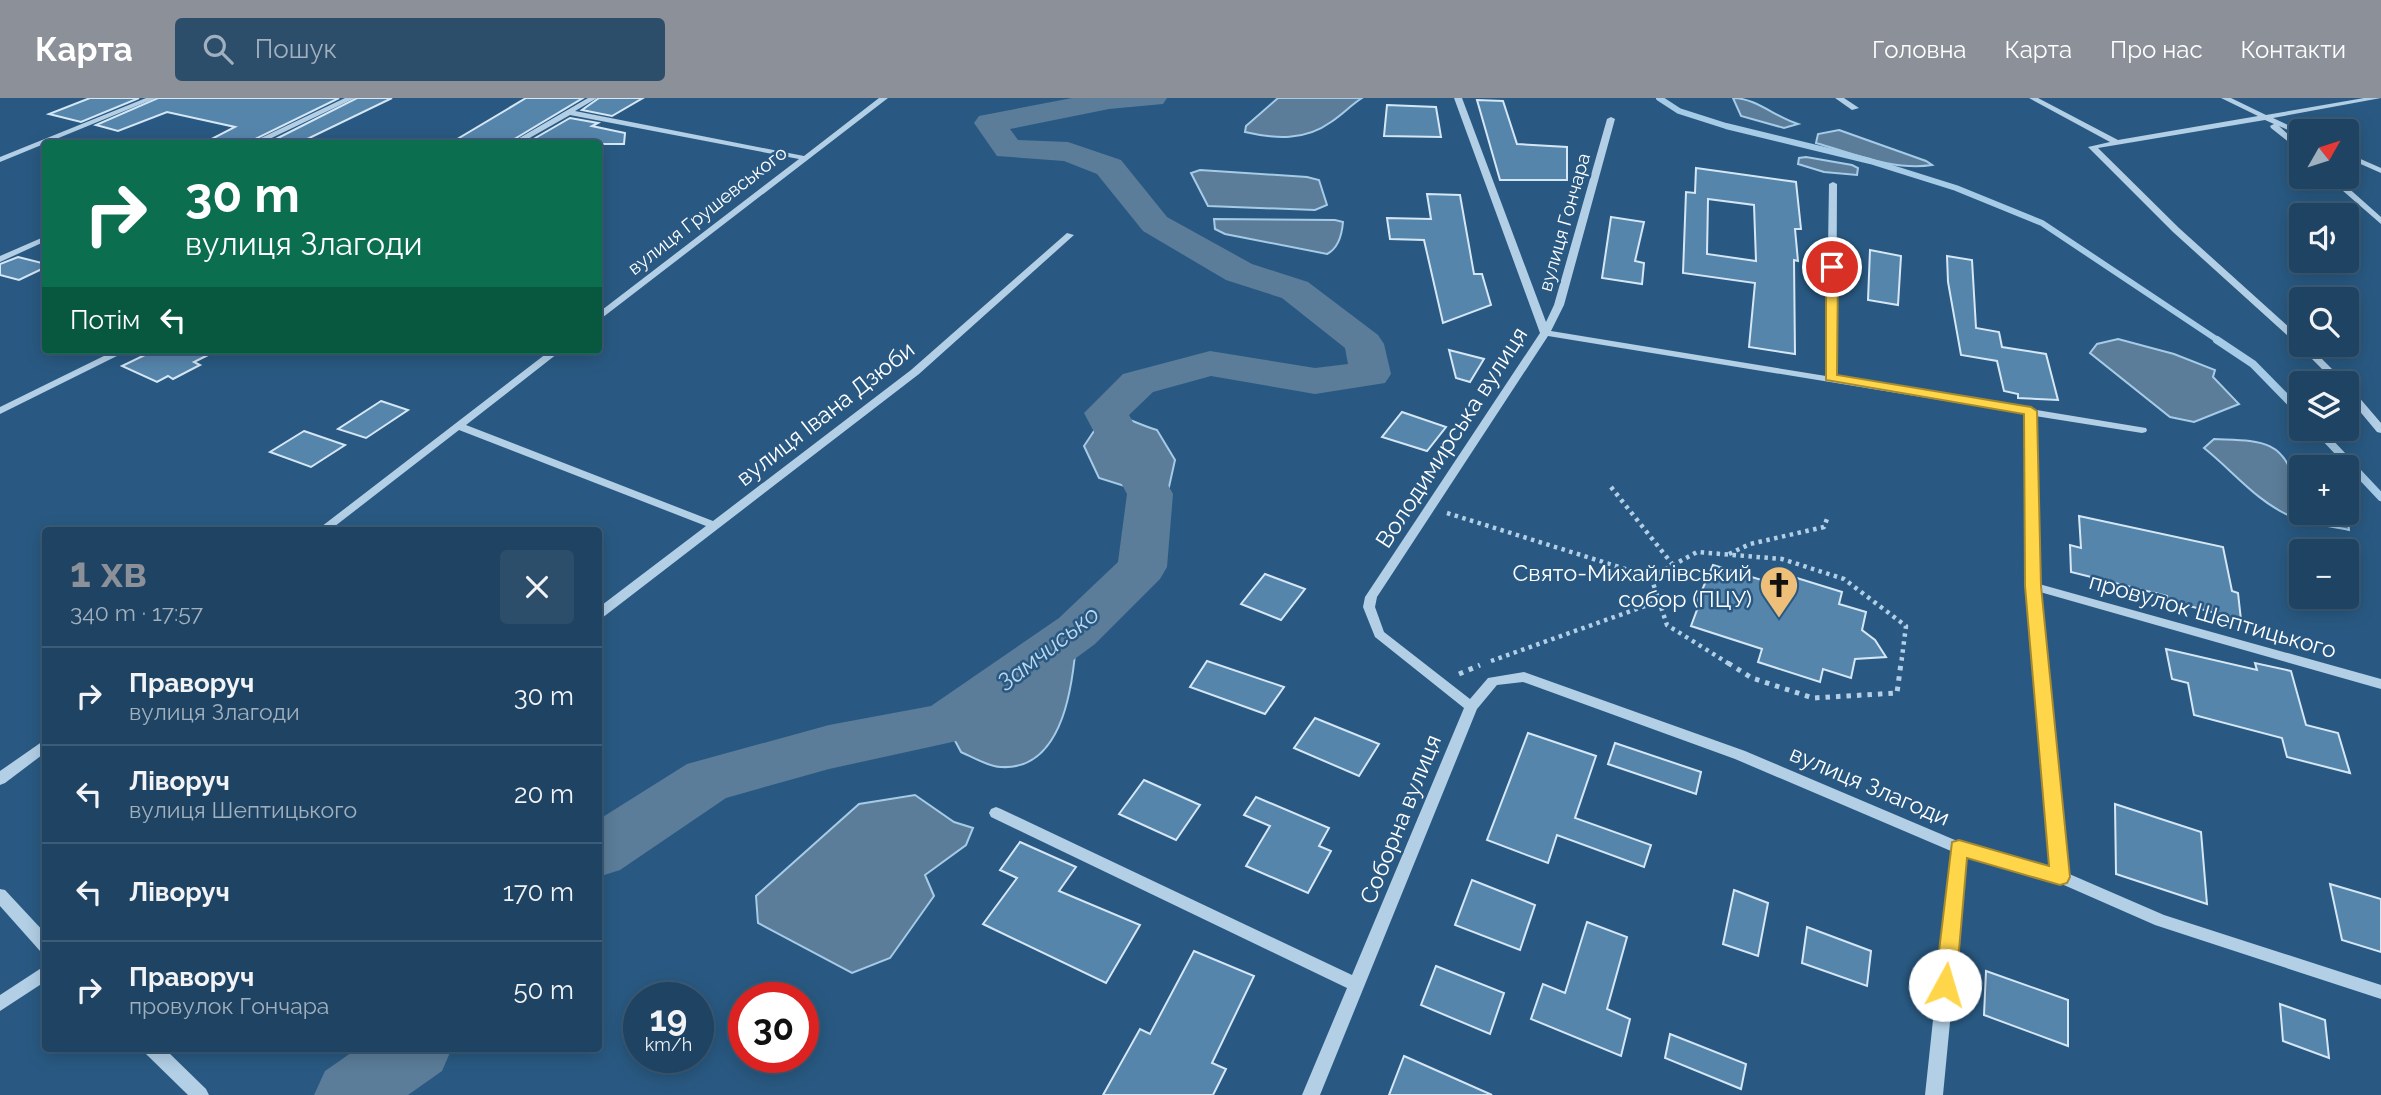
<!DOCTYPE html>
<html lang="uk">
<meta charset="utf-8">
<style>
:root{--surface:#1f4362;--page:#2c4e6b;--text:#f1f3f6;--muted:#a1b0be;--line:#3c5c77;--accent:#8c9099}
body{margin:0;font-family:Raleway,sans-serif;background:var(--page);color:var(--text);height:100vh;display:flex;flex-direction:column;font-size:26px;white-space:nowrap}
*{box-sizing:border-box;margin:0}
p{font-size:23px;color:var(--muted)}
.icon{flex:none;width:38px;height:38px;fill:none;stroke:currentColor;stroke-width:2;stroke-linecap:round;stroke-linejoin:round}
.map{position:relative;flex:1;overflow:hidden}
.side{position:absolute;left:42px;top:429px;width:560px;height:525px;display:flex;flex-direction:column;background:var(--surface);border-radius:7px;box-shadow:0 4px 18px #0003,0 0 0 2px var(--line)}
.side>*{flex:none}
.top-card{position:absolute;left:42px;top:42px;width:560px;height:214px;border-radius:7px;box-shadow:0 4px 18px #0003,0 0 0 2px var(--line);background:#0b6e4f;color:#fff;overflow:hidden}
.needle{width:46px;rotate:51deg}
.fabs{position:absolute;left:2289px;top:21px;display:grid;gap:14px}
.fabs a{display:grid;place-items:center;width:70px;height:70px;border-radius:7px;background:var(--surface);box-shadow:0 4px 18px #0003,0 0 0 2px var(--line);font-size:35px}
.speed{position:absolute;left:623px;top:884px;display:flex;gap:14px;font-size:35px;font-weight:700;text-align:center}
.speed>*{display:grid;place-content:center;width:91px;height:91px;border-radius:50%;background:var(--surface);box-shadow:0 4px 18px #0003,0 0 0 2px var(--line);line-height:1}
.speed small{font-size:18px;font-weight:400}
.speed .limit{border:10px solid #d22;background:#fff;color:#111}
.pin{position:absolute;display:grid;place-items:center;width:60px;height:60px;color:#fff;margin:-30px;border:4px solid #fff;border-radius:50%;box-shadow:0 2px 7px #0007}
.me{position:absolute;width:77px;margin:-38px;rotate:6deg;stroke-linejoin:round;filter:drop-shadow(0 0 5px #0008)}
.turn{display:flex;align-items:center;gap:24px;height:147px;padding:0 28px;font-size:32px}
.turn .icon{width:91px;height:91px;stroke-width:2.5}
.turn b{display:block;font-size:49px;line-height:60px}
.then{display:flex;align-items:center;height:66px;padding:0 28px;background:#0003;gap:14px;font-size:26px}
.round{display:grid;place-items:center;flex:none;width:74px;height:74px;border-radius:7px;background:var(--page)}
.head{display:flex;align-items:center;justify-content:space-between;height:119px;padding:0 28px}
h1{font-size:42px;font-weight:700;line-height:52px;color:var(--accent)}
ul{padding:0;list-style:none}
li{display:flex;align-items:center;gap:21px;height:98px;padding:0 28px;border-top:2px solid var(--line)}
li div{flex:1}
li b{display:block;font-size:26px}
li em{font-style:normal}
header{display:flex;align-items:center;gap:42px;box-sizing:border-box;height:98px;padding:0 35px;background:var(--accent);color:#fff}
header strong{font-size:33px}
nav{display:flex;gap:38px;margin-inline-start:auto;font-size:24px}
.search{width:490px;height:63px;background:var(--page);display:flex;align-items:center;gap:18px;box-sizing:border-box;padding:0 24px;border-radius:7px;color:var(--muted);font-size:26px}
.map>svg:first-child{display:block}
</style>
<header>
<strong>Карта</strong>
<div class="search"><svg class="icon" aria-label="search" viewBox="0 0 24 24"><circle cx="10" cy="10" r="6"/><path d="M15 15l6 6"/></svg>Пошук</div>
<nav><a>Головна</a><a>Карта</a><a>Про нас</a><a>Контакти</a></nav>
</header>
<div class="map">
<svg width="2381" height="997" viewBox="0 0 2381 997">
<rect width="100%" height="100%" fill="#295982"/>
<g fill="#5b7d99" stroke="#a6cbe6" stroke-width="2">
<path d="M 1278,0 L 1362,0 C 1351,7 1342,17 1331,24 C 1305,43 1275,41 1245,34 L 1246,28 Z"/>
<path d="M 1733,0 C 1756,0 1775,19 1798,26 L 1784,30 L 1741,18 Z"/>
<path d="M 1839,32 L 1926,63 L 1932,67 C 1893,73 1852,55 1816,45 L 1818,36 Z"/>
<polygon points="1806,59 1852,67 1858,70 1857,77 1824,74 1798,66 1799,60"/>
<polygon points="1200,72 1307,79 1319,82 1327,107 1315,112 1208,108 1191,75"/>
<path d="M 1214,121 L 1335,122 L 1343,124 C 1342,136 1339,150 1327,156 L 1225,136 L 1215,131 Z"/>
<polygon points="2118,241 2174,256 2215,272 2213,279 2239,306 2194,324 2170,319 2090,255 2097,246"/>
<path d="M 1106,315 C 1123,317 1139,327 1157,332 L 1175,362 L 1167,398 L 1150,396 L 1099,380 L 1084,348 Z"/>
<path d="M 2214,341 C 2255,343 2285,339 2295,387 L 2301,389 L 2301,415 L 2347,412 L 2349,432 C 2331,428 2308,426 2290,418 C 2256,403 2232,372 2204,350 Z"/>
<path d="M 1077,533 C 1074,579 1066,673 1001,669 C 989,669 972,659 961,654 L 946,626 L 1018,562 Z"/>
<polygon points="915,697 954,724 973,730 966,747 925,777 934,798 890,860 852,875 758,825 756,798 859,706"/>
</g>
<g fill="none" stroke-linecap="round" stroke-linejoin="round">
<polyline stroke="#a6cbe6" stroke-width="6" points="1659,0 1679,13 1726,28 1870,63 1956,90 2042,125 2219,243"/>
<g stroke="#a6cbe6" stroke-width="8">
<polyline points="2217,242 2253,266 2301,315"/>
<polyline points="2317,331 2381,399"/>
</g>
<g fill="#5b7d99" fill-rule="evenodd">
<polygon points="1072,0 1167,0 1163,6 1109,11 1010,31 1018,42 1068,44 1121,62 1167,119 1252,166 1308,184 1378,237 1384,246 1391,276 1385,285 1315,296 1211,278 1153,294 1129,317 1173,396 1167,469 1160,481 1095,546 966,641 829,671 726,700 620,772 598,779 598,722 687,666 829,627 931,608 1059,520 1118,464 1127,396 1084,315 1123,276 1210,253 1315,270 1348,266 1345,250 1282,200 1226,182 1143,133 1097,76 1064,63 997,58 974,25 979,18"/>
<polygon points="358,950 452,950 442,973 408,997 314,997 325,973"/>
</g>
</g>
<g fill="#5685ac" stroke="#d5e7f5" stroke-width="2" fill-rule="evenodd">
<polygon points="90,0 139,0 81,24 49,16"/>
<polygon points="158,0 339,0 245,46 202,46 235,29 167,14 118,33 96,27"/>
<polygon points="357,0 392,0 297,46 266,46"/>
<polygon points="526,0 583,0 506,46 449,46"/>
<polygon points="599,0 643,0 612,18 582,12"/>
<polygon points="1477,2 1503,3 1517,46 1567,49 1567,82 1500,82"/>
<polygon points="1387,7 1436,9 1441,39 1384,38"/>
<polygon points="570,20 598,25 592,28 625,35 624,46 525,46"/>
<path d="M 1696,70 L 1796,84 L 1801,131 L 1795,131 L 1798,163 L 1794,162 L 1795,256 L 1749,249 L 1755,185 L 1683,175 L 1686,94 L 1695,95 ZM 1708,101 L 1754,107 L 1756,163 L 1707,156 Z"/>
<polygon points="1427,96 1460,97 1474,176 1482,176 1491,207 1443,225 1424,142 1390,141 1387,120 1431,121"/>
<polygon points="1611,119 1644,124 1635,163 1644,165 1642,186 1602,180"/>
<polygon points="1870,152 1901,158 1898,207 1868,202"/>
<polygon points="1947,158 1972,162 1976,230 1999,234 2002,249 2046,256 2058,302 2018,300 2018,296 2004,293 1997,263 1961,257 1948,184"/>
<polygon points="18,159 46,166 46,169 19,182 0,177 0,166"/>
<polygon points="155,252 218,252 194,264 200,267 173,281 168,278 157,284 122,268"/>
<polygon points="1449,252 1484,261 1470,284 1456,280"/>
<polygon points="381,303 408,312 366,340 338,331"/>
<polygon points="1402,314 1446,329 1427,353 1382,339"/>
<polygon points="304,333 345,347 311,369 270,354"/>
<polygon points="2079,418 2223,449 2232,493 2238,495 2241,522 2167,502 2167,498 2071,474 2070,447 2081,450"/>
<polygon points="1713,467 1781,488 1784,476 1842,494 1839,506 1866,514 1862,532 1875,542 1886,559 1855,561 1851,580 1823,571 1820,584 1758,564 1762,551 1691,528 1698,509 1695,508"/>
<polygon points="1265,476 1305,491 1281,522 1241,506"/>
<polygon points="2166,551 2257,572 2255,565 2291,573 2306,627 2338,635 2350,675 2287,659 2282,640 2194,617 2188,585 2172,581"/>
<polygon points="1207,563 1284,589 1265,616 1190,589"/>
<polygon points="1315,620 1379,646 1359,678 1294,650"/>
<polygon points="1528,635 1596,658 1575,720 1651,747 1644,769 1557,737 1548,765 1487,742"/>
<polygon points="1615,645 1701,674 1696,696 1608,666"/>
<polygon points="1144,682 1200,707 1176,742 1119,716"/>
<polygon points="1256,699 1329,730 1319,748 1331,753 1308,795 1246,768 1270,728 1244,717"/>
<polygon points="2115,706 2201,734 2207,806 2116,776"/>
<polygon points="1020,744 1076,769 1059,793 1140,827 1106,885 983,826 1017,780 1000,772"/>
<polygon points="1472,782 1535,807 1520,852 1455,827"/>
<polygon points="2330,786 2381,801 2381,854 2342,842"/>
<polygon points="1734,792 1768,805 1758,858 1723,846"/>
<polygon points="1587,824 1627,839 1607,911 1630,921 1621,958 1531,921 1543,886 1565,895"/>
<polygon points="1807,829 1871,853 1867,888 1802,865"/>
<polygon points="1194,853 1254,878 1212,965 1226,971 1213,997 1103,997 1140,931 1150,936"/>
<polygon points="1436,868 1504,895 1490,936 1421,907"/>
<polygon points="1986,873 2068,902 2068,948 1984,917"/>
<polygon points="2280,906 2325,922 2329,960 2283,943"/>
<polygon points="1670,936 1746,966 1741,991 1665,960"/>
<polygon points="1404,958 1492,997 1389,997"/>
</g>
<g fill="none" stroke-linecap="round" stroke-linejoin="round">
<g stroke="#b2cfe6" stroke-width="4.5" stroke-dasharray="3.5 4.5" stroke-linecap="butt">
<polyline points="1611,389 1673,467"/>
<polyline points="1447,415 1651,479"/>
<polyline points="1729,456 1750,446 1824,429 1828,418"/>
<polyline points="1651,479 1667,527 1731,567"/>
<polyline points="1651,479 1697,454 1782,461 1844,481 1906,528 1901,567"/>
<polyline points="1491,563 1659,503"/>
</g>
<g stroke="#b2cfe6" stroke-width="5" stroke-dasharray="4.5 6" stroke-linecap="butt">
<polyline points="1728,565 1752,580 1813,600 1897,595 1901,565"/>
<polyline points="1459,576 1480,567"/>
</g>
<g fill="#b2cfe6" fill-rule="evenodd">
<polygon points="146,0 156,0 0,64 0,59"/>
<polygon points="345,0 355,0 259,46 248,46"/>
<polygon points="588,0 597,0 575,13 804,58 879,0 888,0 598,223 598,215 799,61 570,17 519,46 509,46"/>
<path d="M 1454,0 L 1462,0 L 1546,224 L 1554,207 L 1607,21 L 1611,19 L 1615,21 L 1564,207 L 1551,233 L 1826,278 L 1829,86 L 1833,84 L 1837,86 L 1836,279 L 2146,330 L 2147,332 L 2146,334 L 2142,335 L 2035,318 L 2039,486 L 2381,581 L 2381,591 L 2040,494 L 2067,775 L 2164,817 L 2381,887 L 2381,901 L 2155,827 L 2057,784 L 1966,758 L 1943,997 L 1925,997 L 1951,753 L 1735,661 L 1523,584 L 1497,587 L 1477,611 L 1320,997 L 1302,997 L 1347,890 L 991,719 L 989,715 L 991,711 L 996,709 L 1001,711 L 1352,877 L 1464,610 L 1375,539 L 1363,509 L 1365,499 L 1540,235 ZM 1548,238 L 2025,316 L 2027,488 L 2052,770 L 1962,745 L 1745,653 L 1524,574 L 1488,580 L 1470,601 L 1384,534 L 1375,509 L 1377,499 Z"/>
<polygon points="1835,0 1844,0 1859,10 1852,12"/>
<polygon points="2029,0 2038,0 2118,42 2258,18 2221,0 2231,0 2266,17 2364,0 2381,0 2273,20 2301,33 2301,38 2279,28 2301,48 2301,54 2271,30 2270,28 2274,26 2265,22 2098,50 2179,130 2301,240 2301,247 2308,247 2346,285 2336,285 2298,247 2173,134 2088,49 2110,44"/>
<polygon points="2347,55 2381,70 2381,75 2347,60"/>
<polygon points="2327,79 2336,79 2381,119 2381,126"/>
<polygon points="1067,135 1074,137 919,276 602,520 598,521 598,510 706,428 459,332 330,432 317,432 551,252 562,252 466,327 713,423 911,272"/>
<polygon points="46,138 46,143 0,164 0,158"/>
<polygon points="116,252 129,252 0,316 0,309"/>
<polygon points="2347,289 2351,290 2381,325 2381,335 2377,334 2347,298"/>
<polygon points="46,641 46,654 5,685 0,687 0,673"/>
<polygon points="0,791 5,792 46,836 46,855 40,853 0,808"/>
<polygon points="46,867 46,883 0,913 0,897"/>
<polygon points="144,950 164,950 206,991 209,997 188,997 146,956"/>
</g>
</g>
<polygon fill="#ffd54a" stroke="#a68a30" stroke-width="2" points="1832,165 1838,169 1837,277 2031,309 2037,313 2041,488 2070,779 2067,785 2060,787 1967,760 1956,887 1953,893 1945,896 1938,893 1935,887 1952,744 1959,742 2049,768 2025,488 2024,316 1826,282 1826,169"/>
<defs>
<g id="church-pin" transform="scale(2.0125)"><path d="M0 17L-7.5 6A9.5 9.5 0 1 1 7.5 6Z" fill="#edbf79" stroke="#295982"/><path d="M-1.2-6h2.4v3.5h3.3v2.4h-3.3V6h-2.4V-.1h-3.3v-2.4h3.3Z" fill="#111"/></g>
</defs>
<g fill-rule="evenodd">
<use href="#church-pin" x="1779" y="487"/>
</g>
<g text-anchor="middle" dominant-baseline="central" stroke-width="5" stroke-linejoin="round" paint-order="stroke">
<g font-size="19" fill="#fff" stroke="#295982">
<text transform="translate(707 112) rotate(-38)">вулиця Грушевського</text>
<text transform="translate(1564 124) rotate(-74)">вулиця Гончара</text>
</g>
<g font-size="23" fill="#fff" stroke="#295982">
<text transform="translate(825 315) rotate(-38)">вулиця Івана Дзюби</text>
<text transform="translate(1451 339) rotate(-57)">Володимирська вулиця</text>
<text transform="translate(2213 517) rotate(16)">провулок Шептицького</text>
<text transform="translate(1870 687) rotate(23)">вулиця Злагоди</text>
<text transform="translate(1400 721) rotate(-68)">Соборна вулиця</text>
</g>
<g font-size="23" fill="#fff" stroke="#295982" text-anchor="end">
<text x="1752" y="474">Свято-Михайлівський<tspan x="1752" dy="26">собор (ПЦУ)</tspan></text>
</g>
<g font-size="24" font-style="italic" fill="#bdd8ee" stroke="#295982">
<text transform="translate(1048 550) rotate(-38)">Замчисько</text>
</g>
</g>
</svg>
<div class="fabs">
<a><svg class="needle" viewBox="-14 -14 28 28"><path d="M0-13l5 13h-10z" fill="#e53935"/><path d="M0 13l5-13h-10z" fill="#a1b0be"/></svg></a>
<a><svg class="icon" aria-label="sound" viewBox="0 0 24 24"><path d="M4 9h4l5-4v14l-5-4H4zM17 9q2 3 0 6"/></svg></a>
<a><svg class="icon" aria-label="search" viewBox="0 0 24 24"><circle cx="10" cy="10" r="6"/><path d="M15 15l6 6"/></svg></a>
<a><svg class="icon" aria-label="layers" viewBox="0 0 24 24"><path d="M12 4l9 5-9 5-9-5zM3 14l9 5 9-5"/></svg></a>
<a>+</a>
<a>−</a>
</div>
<div class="speed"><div>19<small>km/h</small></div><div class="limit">30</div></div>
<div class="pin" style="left:1832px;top:169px;background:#d93025"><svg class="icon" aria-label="arrive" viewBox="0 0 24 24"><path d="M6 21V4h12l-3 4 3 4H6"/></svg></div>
<svg class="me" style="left:1945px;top:887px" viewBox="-20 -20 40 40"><circle r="19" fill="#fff"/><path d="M0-13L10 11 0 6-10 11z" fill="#ffd54a"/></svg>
<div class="top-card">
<div class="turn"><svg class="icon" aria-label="right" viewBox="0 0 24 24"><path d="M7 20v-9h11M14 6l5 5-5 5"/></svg><div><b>30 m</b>вулиця Злагоди</div></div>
<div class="then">Потім<svg class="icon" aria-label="left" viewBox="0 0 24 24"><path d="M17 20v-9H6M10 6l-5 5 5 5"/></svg></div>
</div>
<section class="side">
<div class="head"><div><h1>1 хв</h1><p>340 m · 17:57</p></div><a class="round"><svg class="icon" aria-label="close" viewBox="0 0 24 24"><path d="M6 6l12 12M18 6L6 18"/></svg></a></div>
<ul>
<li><svg class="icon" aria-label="right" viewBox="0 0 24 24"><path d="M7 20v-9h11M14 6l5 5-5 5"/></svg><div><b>Праворуч</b><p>вулиця Злагоди</p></div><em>30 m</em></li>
<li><svg class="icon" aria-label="left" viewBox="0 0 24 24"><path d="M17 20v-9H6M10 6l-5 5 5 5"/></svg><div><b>Ліворуч</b><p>вулиця Шептицького</p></div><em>20 m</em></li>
<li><svg class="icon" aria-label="left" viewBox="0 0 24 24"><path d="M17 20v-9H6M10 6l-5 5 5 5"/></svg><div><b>Ліворуч</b></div><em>170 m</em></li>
<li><svg class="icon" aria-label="right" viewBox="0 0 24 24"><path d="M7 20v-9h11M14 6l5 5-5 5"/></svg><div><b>Праворуч</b><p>провулок Гончара</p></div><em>50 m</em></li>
</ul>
</section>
</div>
